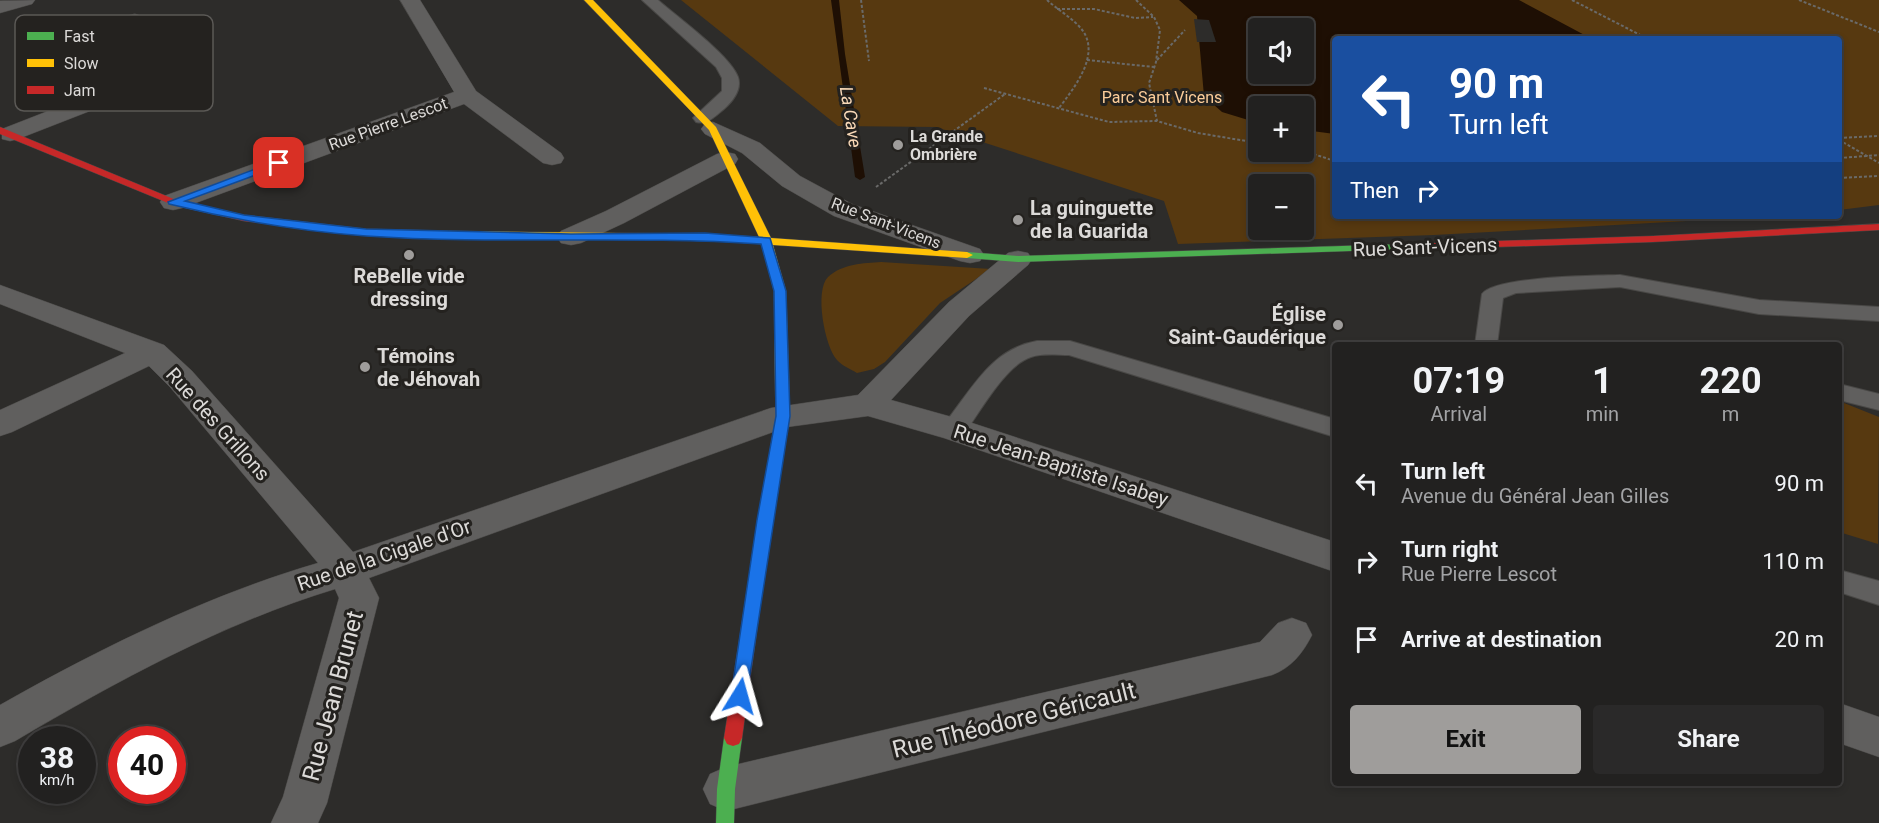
<!DOCTYPE html>
<meta charset="utf-8">
<style>
:root{--surface:#222120;--page:#2a2929;--text:#f1f3f6;--muted:#a2a3a5;--line:#3f3e3e;--accent:#9f9d9b}
body{margin:0;font-family:Roboto,sans-serif;background:var(--page);color:var(--text);height:100vh;display:flex;flex-direction:column;font-size:22px;white-space:nowrap}
*{box-sizing:border-box;margin:0}
p{font-size:20px;color:var(--muted)}
.icon{flex:none;width:33px;height:33px;fill:none;stroke:currentColor;stroke-width:2;stroke-linecap:round;stroke-linejoin:round}
.map{position:relative;flex:1;overflow:hidden}
.drawer{position:absolute;left:1332px;top:342px;width:510px;height:444px;display:flex;flex-direction:column;background:var(--surface);border-radius:6px;box-shadow:0 3px 9px #0003,0 0 0 2px var(--line)}
.drawer>*{flex:none}
.banner{position:absolute;left:1332px;top:36px;width:510px;height:183px;border-radius:6px;box-shadow:0 3px 9px #0003,0 0 0 2px var(--line);background:#1a4fa0;color:#fff;overflow:hidden}
.controls{position:absolute;left:1248px;top:18px;display:grid;gap:12px}
.controls a{display:grid;place-items:center;width:66px;height:66px;border-radius:6px;background:var(--surface);box-shadow:0 3px 9px #0003,0 0 0 2px var(--line);font-size:30px}
.speed{position:absolute;left:18px;top:726px;display:flex;gap:12px;font-size:30px;font-weight:700;text-align:center}
.speed>*{display:grid;place-content:center;width:78px;height:78px;border-radius:50%;background:var(--surface);box-shadow:0 3px 9px #0003,0 0 0 2px var(--line);line-height:1}
.speed small{font-size:15px;font-weight:400}
.speed .limit{border:9px solid #d22;background:#fff;color:#111}
.pin{position:absolute;display:grid;place-items:center;width:51px;height:51px;color:#fff;margin:-26px;border-radius:12px;box-shadow:0 3px 9px #0006}
.me{position:absolute;width:66px;margin:-33px;rotate:8deg;stroke-linejoin:round;filter:drop-shadow(0 0 4px #0008)}
.turn{display:flex;align-items:center;gap:21px;height:126px;padding:0 18px;font-size:27px}
.turn .icon{width:78px;height:78px;stroke-width:2.5}
.turn b{display:block;font-size:42px;line-height:51px}
.then{display:flex;align-items:center;height:57px;padding:0 18px;background:#0003;gap:12px;font-size:22px}
.eta{display:flex;justify-content:space-evenly;align-items:center;height:102px;text-align:center}
.eta b{font-size:36px;font-weight:700;line-height:42px}
.primary-button{display:flex;gap:12px;margin-top:auto;padding:12px 18px}
.primary-button a{flex:1;height:69px;border-radius:6px;background:var(--accent);color:#111;font-size:24px;font-weight:700;line-height:69px;text-align:center}
.primary-button a+a{background:var(--page);color:var(--text)}
ul{padding:0;list-style:none}
li{display:flex;align-items:center;gap:18px;height:78px;padding:0 18px}
li div{flex:1}
li b{display:block;font-size:22px}
li em{font-style:normal}
.map>svg:first-child{display:block}
</style>
<div class="map">
<svg width="1879" height="823" viewBox="0 0 1879 823">
<rect width="100%" height="100%" fill="#2d2c2a"/>
<g fill="#573910" fill-rule="evenodd">
<path d="M 681,0 L 1879,0 L 1879,205 L 1839,210 L 1839,39 L 1335,39 L 1335,216 L 1778,216 L 1434,235 L 1178,244 L 1164,201 L 936,127 L 838,126 ZM 1258,28 L 1304,28 L 1304,74 L 1258,74 ZM 1258,106 L 1304,106 L 1304,152 L 1258,152 ZM 1258,184 L 1304,184 L 1304,230 L 1258,230 Z"/>
<path d="M 881,262 L 991,269 L 940,303 L 885,362 L 874,369 L 857,373 C 851,369 842,366 837,360 C 825,347 814,291 828,277 C 842,264 864,263 881,262 Z"/>
<polygon points="1839,401 1879,417 1878,544 1839,532"/>
</g>
<path fill="#1e0f04" fill-rule="evenodd" d="M 1179,0 L 1519,0 L 1592,39 L 1335,39 L 1335,134 L 1304,130 L 1304,106 L 1258,106 L 1258,123 L 1222,112 L 1204,96 L 1197,16 ZM 1258,28 L 1304,28 L 1304,74 L 1258,74 Z"/>
<polygon fill="#2d2c2a" points="1194,19 1209,20 1216,42 1197,42"/>
<g fill="none" stroke-linecap="round" stroke-linejoin="round">
<polygon fill="#1e0f04" fill-rule="evenodd" points="831,0 839,0 845,54 865,177 860,180 855,177"/>
<g stroke="#494846" stroke-width="2">
<g id="lane">
<path d="M 642,0 L 658,0 C 677,17 730,55 738,77 C 742,89 733,101 724,109 C 715,116 708,125 696,122 L 693,118 L 722,91 L 722,78 L 716,67 Z"/>
<path d="M 1620,275 L 1759,300 L 1879,307 L 1879,321 L 1759,314 L 1620,287 L 1516,293 L 1503,298 L 1497,345 L 1475,345 L 1482,294 C 1495,276 1595,276 1620,275 Z"/>
<path d="M 1037,341 L 1070,341 L 1335,419 L 1335,437 L 1069,355 C 1057,355 1043,353 1031,357 C 1005,365 979,414 963,435 L 954,438 L 945,435 L 942,429 L 945,423 C 972,389 991,349 1037,341 Z"/>
<polygon points="1839,384 1879,394 1879,410 1839,400"/>
<polygon points="1839,570 1879,581 1879,605 1839,592"/>
</g>
</g>
<g stroke="#494846" stroke-width="1">
<g id="street">
<polygon points="35,0 32,4 0,13 0,1"/>
<polygon points="400,0 420,0 476,91 561,153 564,158 561,163 552,165 543,163 464,104 182,208 173,210 164,208 160,202 164,196 454,92"/>
<polygon points="135,14 142,16 194,57 197,62 194,67 177,77 18,139 10,141 2,139 2,129 161,67 172,61 128,24 125,20 128,16"/>
<polygon points="713,122 760,143 800,176 852,204 980,249 984,255 980,261 970,263 960,261 834,216 782,186 742,153 705,134 701,129 705,124"/>
<polygon points="726,152 735,154 738,159 735,164 624,223 581,243 571,245 561,243 557,237 561,231 606,211 717,154"/>
<path d="M 1018,251 L 1028,253 L 1032,259 L 1028,265 L 969,316 L 891,400 L 966,421 L 1335,542 L 1335,572 L 944,438 L 868,416 L 787,427 L 369,578 L 379,598 L 327,803 L 318,823 L 271,823 L 283,797 L 339,598 L 335,589 C 223,623 117,681 15,741 L 0,747 L 0,705 C 99,649 208,595 318,563 L 170,387 L 149,366 L 12,432 L 0,436 L 0,410 L 125,353 L 0,304 L 0,285 L 164,345 L 192,371 L 353,552 L 771,408 L 858,395 L 949,302 L 1008,253 Z"/>
<path d="M 1292,618 L 1306,623 L 1312,635 C 1303,653 1291,668 1272,675 L 726,811 L 710,804 L 703,789 L 710,774 L 726,767 L 1260,642 L 1278,623 Z"/>
<polygon points="1839,703 1879,717 1879,757 1839,743"/>
</g>
</g>
<g stroke="#494846" stroke-width="1">
<g id="fast">
<polygon points="1406,244 1410,245 1410,249 1018,262 967,258 961,255 967,252 1018,256"/>
<polygon points="733,730 739,732 742,738 735,789 734,823 716,823 717,789 724,738 727,732"/>
</g>
</g>
<g stroke="#494846" stroke-width="1">
<polygon id="slow" points="584,0 593,0 716,127 771,238 967,252 973,255 967,258 773,245 786,291 789,383 782,387 775,383 774,291 762,244 705,240 443,236 441,234 447,231 705,234 759,237 709,130"/>
</g>
<g stroke="#494846" stroke-width="1">
<g id="jam">
<polygon points="0,127 176,200 244,215 366,229 447,231 453,234 447,237 366,235 244,221 173,205 0,134"/>
<polygon points="1879,224 1879,230 1653,242 1406,250 1400,247 1406,244 1653,236"/>
<polygon points="782,379 789,383 790,416 772,520 742,738 739,744 733,746 727,744 724,738 758,520 776,416 775,383"/>
</g>
</g>
<g stroke="#6a6a69" stroke-width="2" stroke-dasharray="3 2" stroke-linecap="butt">
<polyline points="861,0 869,61"/>
<path d="M 1047,0 C 1058,10 1074,19 1083,31 C 1100,56 1074,88 1059,108"/>
<polyline points="1136,0 1154,17 1160,30 1156,62 1149,83 1157,121"/>
<polyline points="1572,0 1648,39"/>
<polyline points="1799,0 1879,32"/>
<polyline points="1057,9 1094,9 1135,18 1153,17"/>
<polyline points="1087,60 1154,67"/>
<polyline points="1157,60 1185,30"/>
<polyline points="984,88 1109,122 1157,121 1198,133 1258,143"/>
<polyline points="1839,138 1879,136"/>
<polyline points="1839,140 1879,163"/>
<polyline points="1304,151 1335,161"/>
<polyline points="1839,158 1879,155"/>
<polyline points="1839,178 1879,176"/>
<polyline points="876,187 1005,94"/>
</g>
<use href="#lane" fill="#605f5e" fill-rule="evenodd"/>
<use href="#street" fill="#605f5e" fill-rule="evenodd"/>
<use href="#fast" fill="#4caf50" fill-rule="evenodd"/>
<use href="#slow" fill="#ffc107" fill-rule="evenodd"/>
<use href="#jam" fill="#c62828" fill-rule="evenodd"/>
</g>
<path fill="#1a73e8" stroke="#114b97" stroke-width="1.5" d="M 279,160 L 283,161 L 283,165 L 185,201 L 244,215 L 366,229 L 571,234 L 705,233 L 770,238 L 786,291 L 790,416 L 746,701 L 740,704 L 733,701 L 731,696 L 757,520 L 776,416 L 774,291 L 761,244 C 630,235 498,245 366,236 C 300,231 234,220 169,204 L 168,202 Z"/>
<g fill="#9f9d9b" stroke="#24221f" stroke-width="2">
<circle cx="898" cy="145" r="6"/>
<circle cx="1018" cy="220" r="6"/>
<circle cx="409" cy="255" r="6"/>
<circle cx="1338" cy="325" r="6"/>
<circle cx="365" cy="367" r="6"/>
</g>
<g text-anchor="middle" dominant-baseline="central" stroke-width="6" stroke-linejoin="round" paint-order="stroke">
<g font-size="16" fill="#fccd9a" stroke="#24221f">
<text x="1162" y="97">Parc Sant Vicens</text>
</g>
<g font-size="16" fill="#dcdad8" stroke="#24221f">
<text transform="translate(388 124) rotate(-20)">Rue Pierre Lescot</text>
<text transform="translate(886 223) rotate(21)">Rue Sant-Vicens</text>
</g>
<g font-size="16" font-weight="bold" fill="#dcdad8" stroke="#24221f" text-anchor="start">
<text x="910" y="136">La Grande<tspan x="910" dy="18">Ombrière</tspan></text>
</g>
<g font-size="18" font-style="italic" fill="#f9d9b8" stroke="#24221f">
<text transform="translate(851 117) rotate(81)">La Cave</text>
</g>
<g font-size="20" font-weight="bold" fill="#dcdad8" stroke="#24221f" text-anchor="start">
<text x="1030" y="208">La guinguette<tspan x="1030" dy="23">de la Guarida</tspan></text>
<text x="409" y="276" text-anchor="middle">ReBelle vide<tspan x="409" dy="23">dressing</tspan></text>
<text x="1326" y="314" text-anchor="end">Église<tspan x="1326" dy="23">Saint-Gaudérique</tspan></text>
<text x="377" y="356">Témoins<tspan x="377" dy="23">de Jéhovah</tspan></text>
</g>
<g font-size="20" fill="#dcdad8" stroke="#24221f">
<text transform="translate(1425 247) rotate(-2)">Rue Sant-Vicens</text>
<text transform="translate(218 424) rotate(48)">Rue des Grillons</text>
<text transform="translate(1061 465) rotate(18)">Rue Jean-Baptiste Isabey</text>
<text transform="translate(384 555) rotate(-19)">Rue de la Cigale d'Or</text>
</g>
<g font-size="24" fill="#dcdad8" stroke="#24221f">
<text transform="translate(333 696) rotate(-75)">Rue Jean Brunet</text>
<text transform="translate(1014 720) rotate(-14)">Rue Théodore Géricault</text>
</g>
</g>
<rect x="15" y="15" width="198" height="96" rx="9" fill="#24221f" stroke="#5b5956" stroke-width="1.5"/>
<rect x="27" y="32" width="27" height="8" fill="#4caf50"/>
<rect x="27" y="59" width="27" height="8" fill="#ffc107"/>
<rect x="27" y="86" width="27" height="8" fill="#c62828"/>
<g font-size="16" fill="#dcdad8">
<text x="64" y="42">Fast</text>
<text x="64" y="69">Slow</text>
<text x="64" y="96">Jam</text>
</g>
</svg>
<div class="controls">
<a><svg class="icon" aria-label="sound" viewBox="0 0 24 24"><path d="M4 9h4l5-4v14l-5-4H4zM17 9q2 3 0 6"/></svg></a>
<a>+</a>
<a>−</a>
</div>
<div class="speed"><div>38<small>km/h</small></div><div class="limit">40</div></div>
<div class="pin" style="left:279px;top:163px;background:#d93025"><svg class="icon" aria-label="arrive" viewBox="0 0 24 24"><path d="M6 21V4h12l-3 4 3 4H6"/></svg></div>
<svg class="me" style="left:740px;top:696px" viewBox="-20 -20 40 40"><path d="M0-17L14 15 0 8-14 15z" fill="#1a73e8" stroke="#fff" stroke-width="4"/></svg>
<div class="banner">
<div class="turn"><svg class="icon" aria-label="left" viewBox="0 0 24 24"><path d="M17 20v-9H6M10 6l-5 5 5 5"/></svg><div><b>90 m</b>Turn left</div></div>
<div class="then">Then<svg class="icon" aria-label="right" viewBox="0 0 24 24"><path d="M7 20v-9h11M14 6l5 5-5 5"/></svg></div>
</div>
<section class="drawer">
<div class="eta">
<div><b>07:19</b><p>Arrival</p></div>
<div><b>1</b><p>min</p></div>
<div><b>220</b><p>m</p></div>
</div>
<ul>
<li><svg class="icon" aria-label="left" viewBox="0 0 24 24"><path d="M17 20v-9H6M10 6l-5 5 5 5"/></svg><div><b>Turn left</b><p>Avenue du Général Jean Gilles</p></div><em>90 m</em></li>
<li><svg class="icon" aria-label="right" viewBox="0 0 24 24"><path d="M7 20v-9h11M14 6l5 5-5 5"/></svg><div><b>Turn right</b><p>Rue Pierre Lescot</p></div><em>110 m</em></li>
<li><svg class="icon" aria-label="arrive" viewBox="0 0 24 24"><path d="M6 21V4h12l-3 4 3 4H6"/></svg><div><b>Arrive at destination</b></div><em>20 m</em></li>
</ul>
<div class="primary-button"><a>Exit</a><a>Share</a></div>
</section>
</div>
